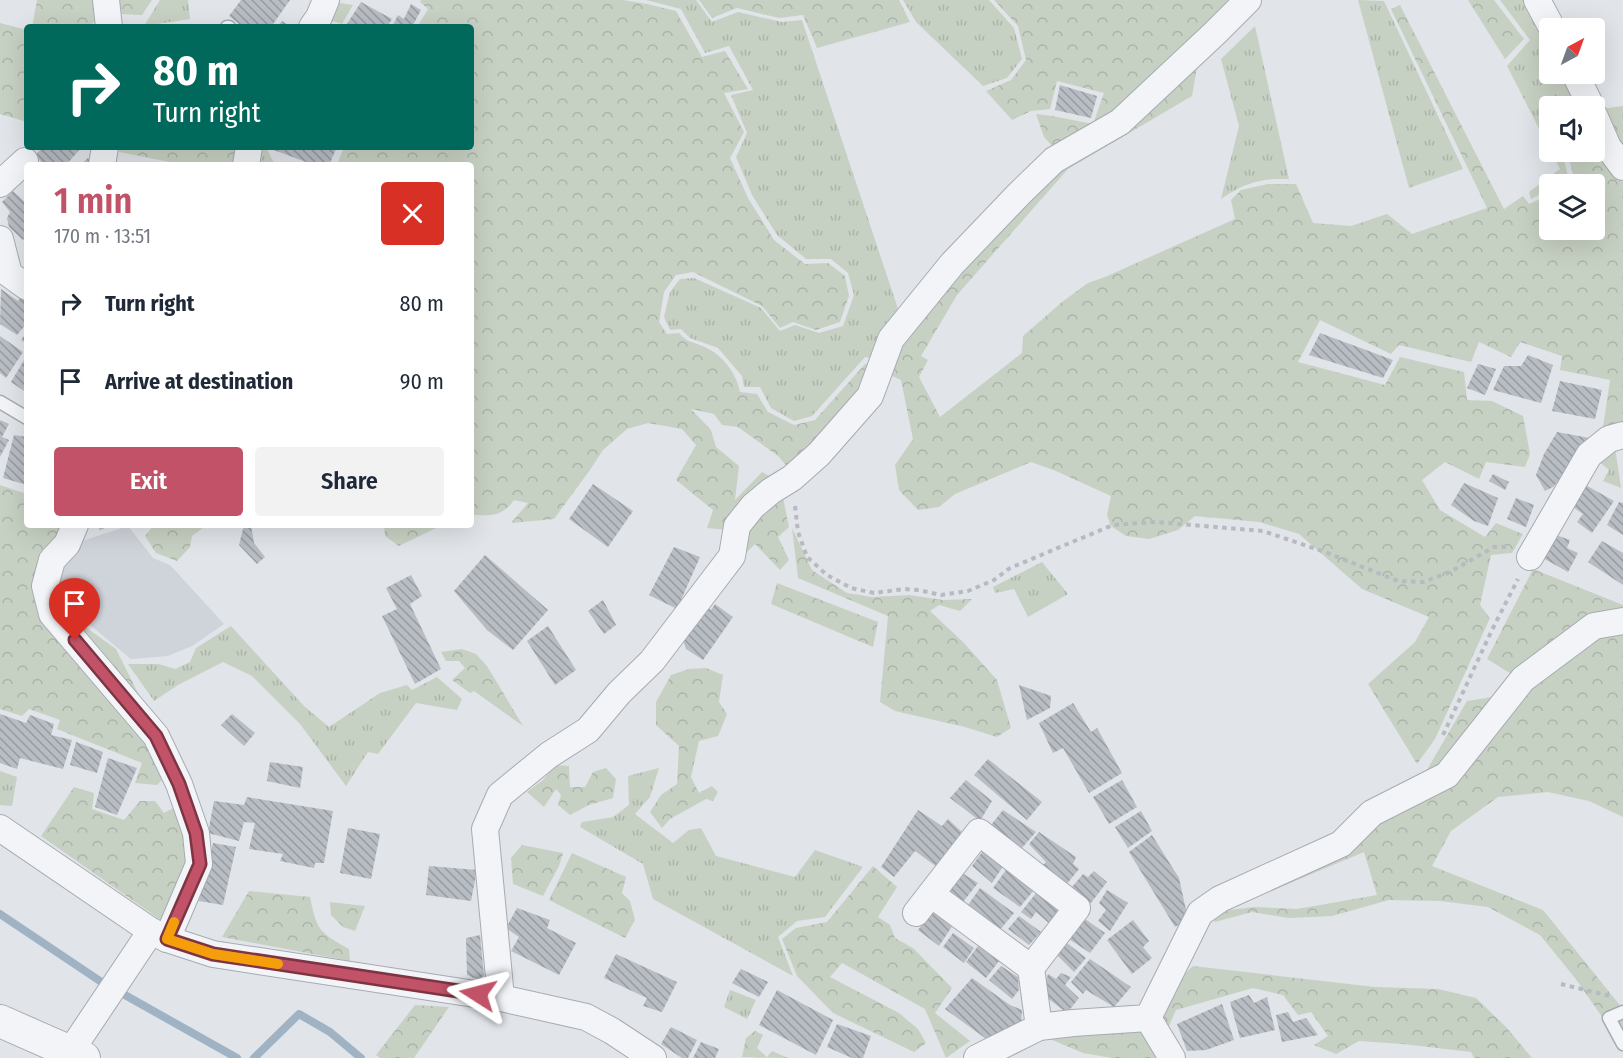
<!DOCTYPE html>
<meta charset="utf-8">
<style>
:root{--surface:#fff;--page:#f2f2f3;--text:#1f2937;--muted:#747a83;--accent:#c15267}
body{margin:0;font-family:"Fira Sans Condensed",sans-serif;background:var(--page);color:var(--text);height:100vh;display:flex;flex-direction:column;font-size:22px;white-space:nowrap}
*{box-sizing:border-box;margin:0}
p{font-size:20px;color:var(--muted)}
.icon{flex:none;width:33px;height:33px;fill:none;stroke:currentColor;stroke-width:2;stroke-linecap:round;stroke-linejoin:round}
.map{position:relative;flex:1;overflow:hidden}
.drawer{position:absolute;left:24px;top:162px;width:450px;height:366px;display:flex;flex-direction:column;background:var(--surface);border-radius:6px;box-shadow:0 6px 24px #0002}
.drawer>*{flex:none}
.banner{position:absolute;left:24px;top:24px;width:450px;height:126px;border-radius:6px;box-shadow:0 6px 24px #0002;background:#00695c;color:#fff;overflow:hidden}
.needle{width:39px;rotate:41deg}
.buttons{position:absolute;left:1539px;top:18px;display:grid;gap:12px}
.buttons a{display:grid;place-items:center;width:66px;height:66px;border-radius:6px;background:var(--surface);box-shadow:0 6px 24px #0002;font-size:30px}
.pin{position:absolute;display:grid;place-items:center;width:51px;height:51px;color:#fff;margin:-62px -26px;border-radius:50% 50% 50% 0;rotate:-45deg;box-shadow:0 0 6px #0007}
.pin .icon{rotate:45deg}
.me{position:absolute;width:66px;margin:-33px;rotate:279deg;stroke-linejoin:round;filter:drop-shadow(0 0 4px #0008)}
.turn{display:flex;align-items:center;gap:21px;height:126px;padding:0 30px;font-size:27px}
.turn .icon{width:78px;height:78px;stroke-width:2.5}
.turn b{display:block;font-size:42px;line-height:51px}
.round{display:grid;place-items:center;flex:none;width:63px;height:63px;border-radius:6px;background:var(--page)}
.head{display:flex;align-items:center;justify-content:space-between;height:102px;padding:0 30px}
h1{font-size:36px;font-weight:600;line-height:45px;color:var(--accent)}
.action{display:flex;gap:12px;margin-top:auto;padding:12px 30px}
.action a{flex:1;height:69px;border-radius:6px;background:var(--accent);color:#fff;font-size:24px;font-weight:600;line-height:69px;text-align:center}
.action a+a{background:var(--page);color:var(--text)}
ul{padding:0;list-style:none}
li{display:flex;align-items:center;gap:18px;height:78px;padding:0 30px}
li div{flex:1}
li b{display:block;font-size:22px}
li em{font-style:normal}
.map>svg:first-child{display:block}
</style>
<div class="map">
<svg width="1623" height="1058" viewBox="0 0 1623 1058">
<defs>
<pattern id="grass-tufts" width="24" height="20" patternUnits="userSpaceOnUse" patternTransform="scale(1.5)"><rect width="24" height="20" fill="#c7d1c3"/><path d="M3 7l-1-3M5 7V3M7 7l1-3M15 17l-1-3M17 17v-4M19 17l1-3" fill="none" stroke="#abb4a9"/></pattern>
<pattern id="forest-crowns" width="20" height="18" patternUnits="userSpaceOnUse" patternTransform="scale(1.5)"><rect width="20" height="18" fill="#c7d1c3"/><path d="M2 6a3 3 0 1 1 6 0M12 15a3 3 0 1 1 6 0" fill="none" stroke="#abb4a9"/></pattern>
<pattern id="building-back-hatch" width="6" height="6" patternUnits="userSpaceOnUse" patternTransform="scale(1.5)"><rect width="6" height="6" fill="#b8bdc4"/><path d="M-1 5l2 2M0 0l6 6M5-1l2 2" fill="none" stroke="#969aa1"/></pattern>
</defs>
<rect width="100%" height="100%" fill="#e1e4e8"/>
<polygon fill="#cfd3da" points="128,526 153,558 170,565 224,624 192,646 168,656 131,659 71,609 54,583 76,543"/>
<g fill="url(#grass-tufts)">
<polygon points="160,0 188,0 190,19 144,26"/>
<polygon points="646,0 696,0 712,22 738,12 782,22 802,20 901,318 876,359 865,357 812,416 794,421 771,408 760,387 744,387 742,376 718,348 690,338 681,329 670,330 664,317 670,292 680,279 694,278 761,308 780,331 795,325 819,333 843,326 854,295 848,273 831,259 806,259 777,235 752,195 736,157 747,133 731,95 753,90 729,46 705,53 681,9"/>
<polygon points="903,0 989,0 1014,28 1022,59 1007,78 983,86 916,22"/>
<polygon points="1358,0 1384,1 1463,169 1409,188"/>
<polygon points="1500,0 1526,0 1549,46 1550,74 1564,74 1581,106 1550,106 1549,148 1507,66 1530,40"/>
<polygon points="340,3 353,5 342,24 333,21 329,27 319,27 331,12"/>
<path d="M 1255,26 L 1289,179 C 1259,178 1245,183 1221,199 L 1239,126 L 1221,59 Z"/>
<polygon points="258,147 269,147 268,151 275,165 256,165"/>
<polygon points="1551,152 1562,152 1568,176 1580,184 1550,184 1549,190 1531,199 1529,192 1560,169"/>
<polygon points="1615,447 1621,488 1603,481 1609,470 1597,460"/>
<polygon points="1042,562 1068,594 1028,617 1014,589 995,593 993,587"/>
<polygon points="231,626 304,706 329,727 380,693 407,685 412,690 437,677 462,699 457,710 416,703 378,754 368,752 346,786 300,724 252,676 223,662 178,685 154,701 128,664 159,664 175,669 190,662 196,648"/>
<polygon points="659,768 650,797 635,814 673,843 689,830 701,828 716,856 795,877 815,850 863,867 825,917 797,921 778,937 793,976 653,899 643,864 580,827 582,822 613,817 629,805 628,776"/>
<polygon points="0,771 17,777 12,806 0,805"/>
<polygon points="730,990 756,1000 747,1019 724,1007"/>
</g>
<g fill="url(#forest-crowns)">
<polygon points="37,0 98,0 99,17 89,27 32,27"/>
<polygon points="119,0 152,0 142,15 122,14"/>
<path d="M 421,0 L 623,0 L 647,4 L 676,11 L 702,57 L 725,51 L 748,89 L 724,93 L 744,132 L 730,158 L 748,198 L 774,240 L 805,264 L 828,263 L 845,276 L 849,296 L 840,322 L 816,330 L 793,322 L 780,328 L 762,306 L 693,272 L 676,275 L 664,292 L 659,322 L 667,334 L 679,333 C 687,342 690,341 700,345 C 720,352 736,371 740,392 L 757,394 L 768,412 L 794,425 L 815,420 L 865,364 L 874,366 L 862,394 L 791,471 L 778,456 L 738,427 L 722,425 L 714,414 L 691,409 L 711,430 L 716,447 L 739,466 L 735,500 L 762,472 L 777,480 L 728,530 L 707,528 L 713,510 L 676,480 L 696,445 L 682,429 L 648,423 L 627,429 L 603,450 L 590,470 L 554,519 L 511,523 L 528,503 L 514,500 C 501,518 491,515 471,515 L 471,165 L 337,165 L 344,147 L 471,147 L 471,27 L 424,27 L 419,24 L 428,9 L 420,2 Z"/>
<polygon points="699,0 899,0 910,22 817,48 803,15 779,18 737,8 712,18"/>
<polygon points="994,0 1240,0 1116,120 1057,151 1044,137 1036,114 1052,116 1093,124 1104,93 1057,81 1050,109 1031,111 1012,120 986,91 1011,80 1026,60 1018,26"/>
<polygon points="1468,0 1494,0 1524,39 1505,59"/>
<polygon points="1400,5 1504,209 1523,196 1529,204 1549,195 1550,230 1594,230 1594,184 1588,184 1573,174 1567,152 1594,152 1595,135 1623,181 1623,423 1603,427 1610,380 1560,370 1562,356 1520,342 1511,357 1479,342 1471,362 1399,345 1391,354 1320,320 1298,362 1385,385 1400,357 1464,372 1467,400 1492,401 1523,416 1530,454 1525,467 1486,462 1479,479 1445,462 1422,480 1440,510 1485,537 1496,523 1523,534 1512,553 1491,555 1480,605 1490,618 1435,739 1417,764 1368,684 1415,642 1429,617 1362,589 1299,534 1259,522 1195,516 1178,530 1149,539 1126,536 1111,526 1107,515 1111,496 1056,471 1031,462 955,494 939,507 918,510 899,490 895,465 913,439 901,380 890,375 898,343 1058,164 1199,56 1192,96 1068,169 957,295 921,356 928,360 919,377 940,417 1022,353 1023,336 1062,302 1088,283 1105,277 1235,219 1231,200 1241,190 1268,184 1296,184 1313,223 1351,226 1387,214 1412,234 1487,208 1391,9"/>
<polygon points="0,23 27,30 27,122 0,114"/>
<polygon points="1623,106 1623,150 1601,109"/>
<polygon points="120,147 240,147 236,165 185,165 119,152"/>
<polygon points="0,485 27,494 27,525 67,525 41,582 67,614 116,649 147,711 163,779 157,785 135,783 142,763 57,729 60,720 29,709 22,716 0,709"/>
<polygon points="782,493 789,527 778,537 789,560 780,570 755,544 746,553 740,545 746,521"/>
<polygon points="154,525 204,525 204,527 192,536 190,547 177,561 156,553 145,536"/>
<polygon points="384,525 440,525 440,526 399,546 385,536"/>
<polygon points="792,528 812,570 847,593 872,597 909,595 943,600 972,599 960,611 939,605 930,611 964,643 997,680 1011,728 997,737 965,727 895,711 880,702 888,616 798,578"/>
<polygon points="1533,569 1623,605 1623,817 1589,801 1548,792 1498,797 1451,831 1432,866 1543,910 1623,1009 1623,1038 1607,1024 1575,978 1540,935 1488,907 1440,901 1389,900 1332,916 1289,918 1252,912 1215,922 1212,917 1228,910 1254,907 1297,909 1377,895 1364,852 1252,899 1248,895 1424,775 1467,701 1499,696 1513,675 1487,659"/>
<polygon points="777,583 878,622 873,647 771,604"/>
<polygon points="462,649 476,654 487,666 523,726 474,691 470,693 452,680 465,668 459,661 446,661 441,652"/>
<polygon points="706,668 723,675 719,702 727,714 718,736 699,741 691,777 699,793 712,786 718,792 713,801 706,799 670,819 662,828 650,812 661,795 677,784 679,746 656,725 656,702 671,675 689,669"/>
<polygon points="556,765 569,766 570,787 585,787 593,772 606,768 616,779 613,798 589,805 570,815 558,805 561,795 556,789 544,807 527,792 543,780"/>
<polygon points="74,787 94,793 92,809 124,820 140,801 155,801 164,813 177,806 187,845 187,873 162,921 41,836"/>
<polygon points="522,845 563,853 559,866 543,896 513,884 511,858"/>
<polygon points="572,853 626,877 622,893 630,901 635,920 625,938 549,900"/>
<polygon points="873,866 897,887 878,917 890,925 895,938 913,948 952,988 935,1013 970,1041 946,1058 925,1009 842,963 830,977 899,1013 918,1029 926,1043 914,1052 833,1013 797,976 782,939 796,928 827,922"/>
<path d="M 249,891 L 310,897 C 317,931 319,932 349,949 L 350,961 L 222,937 Z"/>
<polygon points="330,902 365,906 355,931 343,927 331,915"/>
<polygon points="1193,966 1375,987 1438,989 1476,998 1506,1027 1532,1058 1474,1058 1471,1052 1403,1044 1359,1041 1336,1054 1314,1045 1328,1036 1311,1012 1298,1015 1283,995 1253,988 1176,1010 1168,1028 1161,1017 1170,988"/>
<polygon points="415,1005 449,1007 414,1058 380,1058 376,1055"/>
<polygon points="1144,1026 1162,1058 1112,1058 1083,1053 1045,1037"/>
<polygon points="755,1031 763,1035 757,1048 767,1057 772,1051 788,1058 742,1057 746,1038"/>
</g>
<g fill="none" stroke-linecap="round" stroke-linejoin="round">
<g stroke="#9fb3c4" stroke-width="8">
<polyline points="0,914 100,981 237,1058"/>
<polyline points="254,1058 299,1014 330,1032 361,1058"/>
</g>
</g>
<g fill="url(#building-back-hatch)">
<polygon points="241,0 290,0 271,27 243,27 229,16"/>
<polygon points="361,2 392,19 387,27 352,27 347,24"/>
<polygon points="411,4 421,10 413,25 416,27 392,27 398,15 404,19"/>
<polygon points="282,21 291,27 277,27"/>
<polygon points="1060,85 1097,96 1091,118 1055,110"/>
<polygon points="43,147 82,147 66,165 44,165 35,155"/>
<polygon points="272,147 337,147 329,165 314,165 271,149"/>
<polygon points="88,158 94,165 80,165"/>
<polygon points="13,191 27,204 27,235 23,240 9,227 7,218 10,212 2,202"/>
<polygon points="1,289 18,301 22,295 27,299 27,323 17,335 0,324"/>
<polygon points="27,332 27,344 21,340"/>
<polygon points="1320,333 1393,360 1383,378 1309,355"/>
<polygon points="0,336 23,352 6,378 0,373"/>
<polygon points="27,355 27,393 11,382"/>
<polygon points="1528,355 1553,365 1541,403 1493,390 1504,366 1521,366"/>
<polygon points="1478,364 1496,369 1485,395 1467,388"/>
<polygon points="1560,381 1602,390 1595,419 1552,411"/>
<polygon points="0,420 9,424 2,437 9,440 0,457"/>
<polygon points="1557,432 1595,439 1553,487 1545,491 1536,475 1544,454"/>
<polygon points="14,435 27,437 27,485 3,478"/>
<polygon points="1493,474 1509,482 1505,490 1489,481"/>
<polygon points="1580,482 1614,501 1592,533 1577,522 1583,514 1567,503"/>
<polygon points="1464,483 1498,498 1488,526 1474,521 1451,505"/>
<polygon points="593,484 633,511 608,547 569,519"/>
<polygon points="1516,498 1534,505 1526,527 1507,519"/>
<polygon points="1619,502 1623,503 1623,535 1607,525"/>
<polygon points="244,525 251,525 254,543 265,557 257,564 239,545"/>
<polygon points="1553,534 1570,540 1567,548 1578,553 1568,572 1541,557"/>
<polygon points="1602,541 1623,553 1623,585 1588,562"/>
<polygon points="674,547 700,557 677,609 649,595"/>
<polygon points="485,555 548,610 513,650 487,630 454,591"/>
<polygon points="411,575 422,596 410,604 441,669 415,684 382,616 397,609 386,588"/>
<polygon points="603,600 616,625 604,634 588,611"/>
<polygon points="715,604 733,617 703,660 686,649 683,640 706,605 711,610"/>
<polygon points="548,626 576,670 555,685 527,641"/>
<polygon points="1019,685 1051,696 1050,708 1027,720"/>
<polygon points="1073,703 1091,732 1097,728 1122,773 1089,793 1063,748 1053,753 1039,723"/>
<polygon points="0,714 26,723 30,715 54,724 51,735 72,740 63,769 20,758 17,769 0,763"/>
<polygon points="232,714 255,733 244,746 221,725"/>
<polygon points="76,742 103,752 97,773 70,765"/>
<polygon points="108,758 137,768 117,815 95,807"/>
<polygon points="988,759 1042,802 1027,820 974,775"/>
<polygon points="270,762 303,767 300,788 267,781"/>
<polygon points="966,780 992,801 980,821 950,798"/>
<polygon points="1122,780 1137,807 1109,824 1093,797"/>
<polygon points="247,797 333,811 324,863 315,863 314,868 280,861 283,854 249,849 255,823 244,822 239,841 208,833 214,801 244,805"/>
<polygon points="918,810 942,826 948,819 964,834 937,867 915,851 894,877 881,867"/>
<polygon points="1003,810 1036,832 1021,849 991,825"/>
<polygon points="1141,811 1152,831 1128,848 1115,827"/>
<polygon points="348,828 380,834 371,879 340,873"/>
<polygon points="1039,832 1076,857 1073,864 1079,869 1066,885 1043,865 1046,862 1029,844"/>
<polygon points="1152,835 1179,878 1188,919 1175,927 1129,852"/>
<polygon points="213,843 236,847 223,905 199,901"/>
<polygon points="983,851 1004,865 992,883 972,866"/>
<polygon points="429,866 477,870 471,901 426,895"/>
<polygon points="1006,870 1034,890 1020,907 993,888"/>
<polygon points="959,871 978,883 963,902 946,888"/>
<polygon points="1094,871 1107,882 1091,903 1072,887 1083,874 1088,877"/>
<polygon points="980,888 1014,913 999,931 968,905"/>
<polygon points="1107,890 1128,903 1110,931 1098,921 1106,910 1099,903"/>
<polygon points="1037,892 1062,911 1051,925 1036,912 1031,919 1021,912"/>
<polygon points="517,908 550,920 547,928 576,943 559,975 511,951 519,937 506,928"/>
<polygon points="933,911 953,925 939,946 918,930"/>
<polygon points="1019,916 1041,932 1029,945 1008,929"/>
<polygon points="1085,919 1105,933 1090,953 1069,939"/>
<polygon points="1133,920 1149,941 1143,947 1152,958 1132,974 1107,940"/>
<polygon points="953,933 974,948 964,963 943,947"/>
<polygon points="480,935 484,975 479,980 467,975 466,938"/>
<polygon points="1067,943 1086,958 1074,972 1057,955"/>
<polygon points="978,946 999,961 986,978 966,962"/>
<polygon points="616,954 677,982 662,1012 643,1006 647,998 604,978"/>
<polygon points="1090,959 1131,987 1114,1007 1086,990 1083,994 1071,982"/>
<polygon points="1001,966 1018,977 1019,990 1012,999 989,980"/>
<polygon points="741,969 768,982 759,997 732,983"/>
<polygon points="1061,973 1071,977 1065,985 1079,998 1067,1013 1042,994 1048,974 1056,979"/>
<polygon points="972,978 1010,1005 1022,1010 1021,1026 999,1037 985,1038 945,1009"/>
<polygon points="777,990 833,1020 816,1055 759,1025"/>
<polygon points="1249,995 1254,1003 1267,997 1275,1030 1240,1038 1230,1002"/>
<polygon points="1222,1004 1234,1040 1206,1050 1187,1051 1177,1024"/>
<polygon points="1288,1012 1293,1022 1306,1018 1318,1035 1282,1042 1276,1015"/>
<polygon points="837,1024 871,1036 863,1058 852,1058 827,1047"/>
<polygon points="671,1027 697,1040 688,1058 682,1058 661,1044"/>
<polygon points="701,1042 719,1049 715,1058 693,1058"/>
</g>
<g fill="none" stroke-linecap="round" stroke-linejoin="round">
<g stroke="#a7abb2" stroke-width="15">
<g id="service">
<polyline points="227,27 229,27"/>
<polyline points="0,402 27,418"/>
<polyline points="1623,1012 1609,1018 1623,1044"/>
</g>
</g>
<g stroke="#a7abb2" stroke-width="28">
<g id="minor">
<polyline points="106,0 109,27"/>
<polyline points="1537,0 1552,28"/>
<polyline points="312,27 319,17 326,0"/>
<polyline points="1575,74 1591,106"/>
<polyline points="1594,115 1608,147 1623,167"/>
<polyline points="102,165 105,147"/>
<polyline points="246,165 249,147"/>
<polyline points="0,184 25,161"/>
<polyline points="0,239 9,274 27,287"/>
<polyline points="75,525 67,544 52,560 45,586 52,614 156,736 179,784 196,833 199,864 167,939"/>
<polyline points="1530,557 1589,455 1609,439 1623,435"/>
<polyline points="0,828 151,931 167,939 213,954 501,998 586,1017 612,1031 653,1058"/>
<polyline points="931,894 1031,968 1039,1027"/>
<polyline points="916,913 979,832 1077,908 1031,968"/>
<polyline points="501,998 485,829 500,795 549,755 588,730 619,693 652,661 732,556 737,526 753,506 771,491 792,478 819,454 870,396 891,339 952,264 1019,194 1054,160 1120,122 1215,33 1248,0"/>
<polyline points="1148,1018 1172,1058"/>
<polyline points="66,1058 151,931"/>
<polyline points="977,1058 1039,1027 1073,1023 1148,1018 1200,913 1220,899 1341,844 1372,813 1447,775 1523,679 1594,626 1623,621"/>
</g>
</g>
<g stroke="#a7abb2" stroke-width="34">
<polyline id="tertiary" points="0,1021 84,1058"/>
</g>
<g stroke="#b7bac0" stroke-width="4" stroke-dasharray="4.5 4.5" stroke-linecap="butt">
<polyline points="795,506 798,532 807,557 827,575 851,588 874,593 904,589 919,590 941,595 968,591 994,580 1010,568 1113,525 1155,522 1263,531 1325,552 1398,581 1423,582 1448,573 1494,547 1509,547"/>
<polyline points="99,528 110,525"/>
<polyline points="1443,735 1492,630 1518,579"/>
<polyline points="1561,984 1610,996"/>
</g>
<use href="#service" stroke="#f3f4f7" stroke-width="12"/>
<use href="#minor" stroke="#f3f4f7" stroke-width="26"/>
<use href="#tertiary" stroke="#f3f4f7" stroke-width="32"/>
</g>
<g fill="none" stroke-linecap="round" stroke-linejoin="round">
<g stroke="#7d3543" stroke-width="15">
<polyline id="route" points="75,640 156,736 179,784 196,833 200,864 167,939 213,954 478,994"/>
</g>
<use href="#route" stroke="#c15267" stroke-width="10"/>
<polyline stroke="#f59e0b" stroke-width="10" points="174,922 167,939 213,954 278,964"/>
</g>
</svg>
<div class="buttons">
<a><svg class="needle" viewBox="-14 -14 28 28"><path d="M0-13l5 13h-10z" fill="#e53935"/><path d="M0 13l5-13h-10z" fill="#747a83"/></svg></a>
<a><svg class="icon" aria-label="sound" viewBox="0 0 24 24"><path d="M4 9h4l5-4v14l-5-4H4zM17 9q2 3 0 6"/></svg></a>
<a><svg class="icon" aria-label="layers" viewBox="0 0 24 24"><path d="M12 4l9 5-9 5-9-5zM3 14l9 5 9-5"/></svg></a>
</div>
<div class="pin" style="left:75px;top:640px;background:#d93025"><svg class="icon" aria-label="arrive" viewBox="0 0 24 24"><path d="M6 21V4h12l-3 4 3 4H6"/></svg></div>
<svg class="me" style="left:478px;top:994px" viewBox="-20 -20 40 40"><path d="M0-17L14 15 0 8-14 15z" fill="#c15267" stroke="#fff" stroke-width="4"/></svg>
<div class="banner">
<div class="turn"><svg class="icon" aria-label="right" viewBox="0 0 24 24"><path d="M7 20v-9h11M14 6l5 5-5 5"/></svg><div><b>80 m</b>Turn right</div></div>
</div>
<section class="drawer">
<div class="head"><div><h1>1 min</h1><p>170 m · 13:51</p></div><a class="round" style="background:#d93025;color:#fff"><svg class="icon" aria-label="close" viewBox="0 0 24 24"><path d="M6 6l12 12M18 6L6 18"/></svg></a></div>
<ul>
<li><svg class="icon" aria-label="right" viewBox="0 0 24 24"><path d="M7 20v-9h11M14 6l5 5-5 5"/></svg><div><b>Turn right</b></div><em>80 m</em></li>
<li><svg class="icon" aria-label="arrive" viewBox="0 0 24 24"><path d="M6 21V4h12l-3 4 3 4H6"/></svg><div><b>Arrive at destination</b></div><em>90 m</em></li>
</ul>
<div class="action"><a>Exit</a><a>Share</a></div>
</section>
</div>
